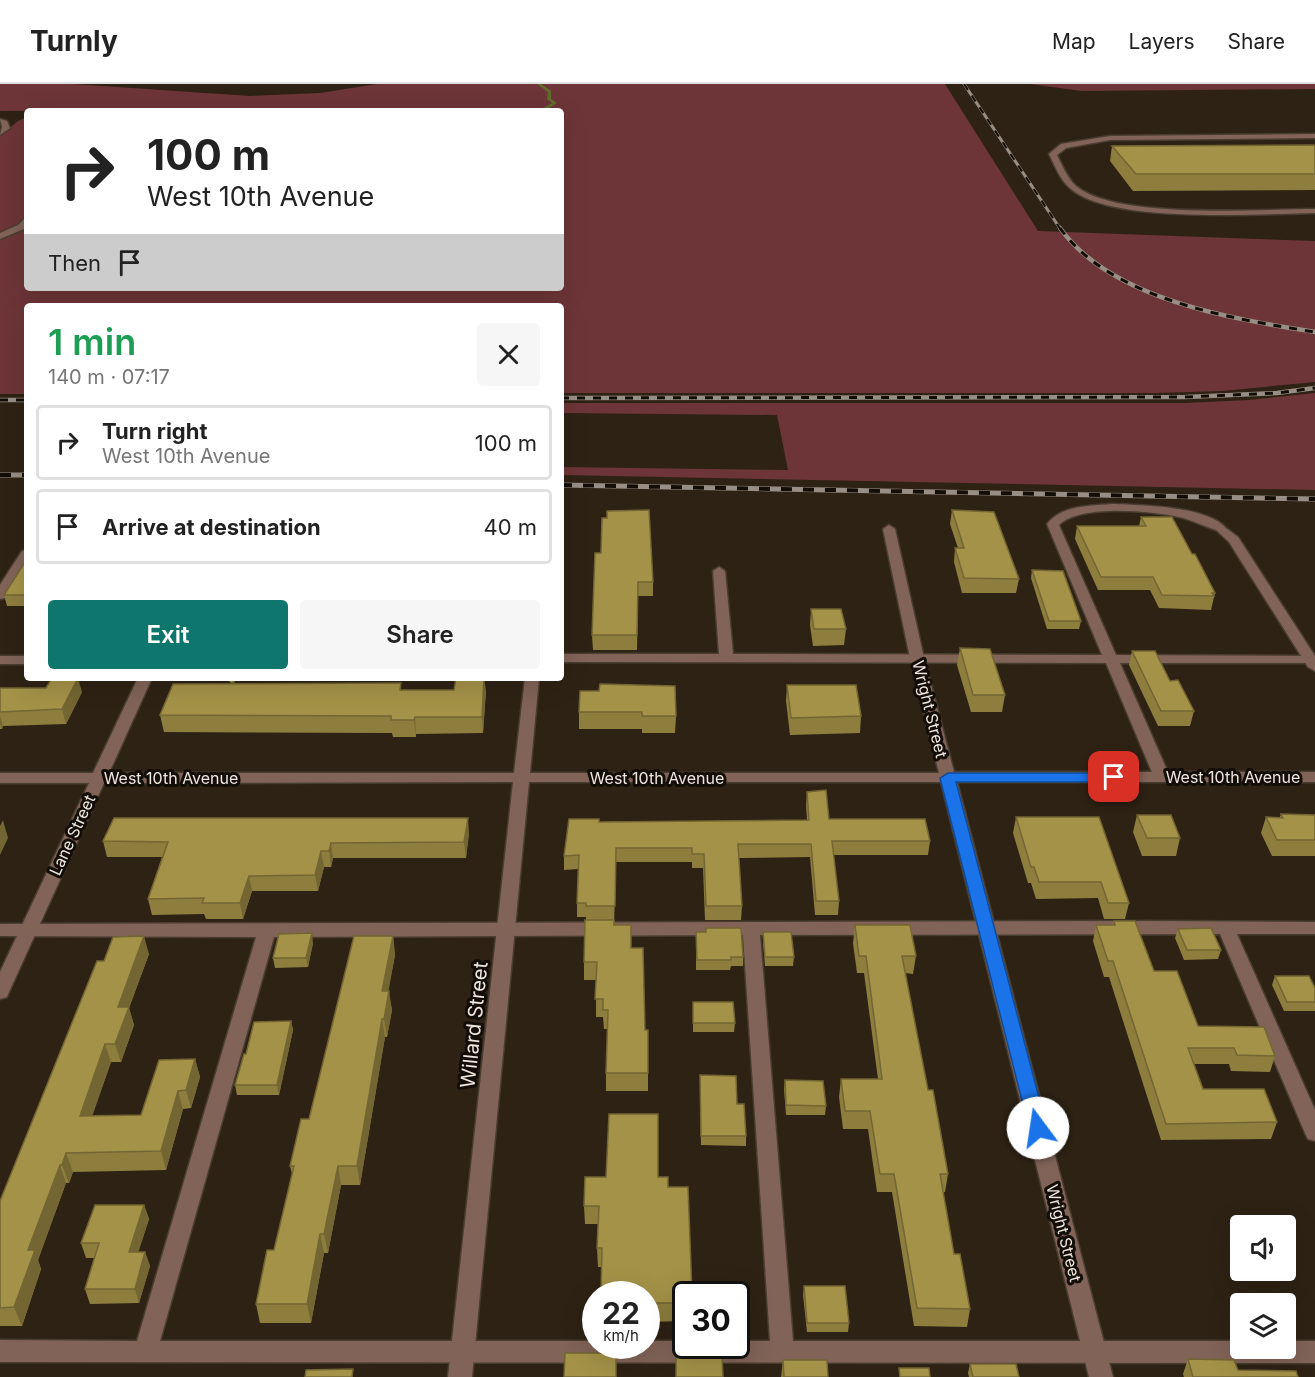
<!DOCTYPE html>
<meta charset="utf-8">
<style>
:root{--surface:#fff;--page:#f6f6f6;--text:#222;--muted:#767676;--line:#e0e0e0;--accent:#0f766e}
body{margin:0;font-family:Inter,sans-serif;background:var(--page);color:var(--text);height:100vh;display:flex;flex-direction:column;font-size:22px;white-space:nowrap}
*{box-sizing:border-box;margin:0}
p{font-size:20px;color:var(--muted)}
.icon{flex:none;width:33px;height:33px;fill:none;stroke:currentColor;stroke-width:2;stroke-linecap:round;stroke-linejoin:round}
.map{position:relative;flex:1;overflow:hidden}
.panel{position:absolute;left:24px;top:219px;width:540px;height:378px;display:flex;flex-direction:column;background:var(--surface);border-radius:6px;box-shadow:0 6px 24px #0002}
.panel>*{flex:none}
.hud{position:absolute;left:24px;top:24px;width:540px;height:183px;border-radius:6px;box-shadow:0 6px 24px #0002;background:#fff;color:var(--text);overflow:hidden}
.tools{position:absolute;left:1230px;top:1131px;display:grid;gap:12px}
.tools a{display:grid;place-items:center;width:66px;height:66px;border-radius:6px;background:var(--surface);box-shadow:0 6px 24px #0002;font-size:30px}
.speed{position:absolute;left:582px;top:1197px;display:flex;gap:12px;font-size:30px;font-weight:700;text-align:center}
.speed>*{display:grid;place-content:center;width:78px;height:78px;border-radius:50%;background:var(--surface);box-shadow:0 6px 24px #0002;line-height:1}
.speed small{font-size:15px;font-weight:400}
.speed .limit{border:3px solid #111;border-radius:9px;background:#fff;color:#111}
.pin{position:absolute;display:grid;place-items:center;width:51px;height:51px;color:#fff;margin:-26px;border-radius:12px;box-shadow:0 3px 9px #0006}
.me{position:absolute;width:66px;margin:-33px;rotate:346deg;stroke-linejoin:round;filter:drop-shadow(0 0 4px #0008)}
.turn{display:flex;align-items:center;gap:21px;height:126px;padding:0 24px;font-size:27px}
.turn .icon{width:78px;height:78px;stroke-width:2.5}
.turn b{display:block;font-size:42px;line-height:51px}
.then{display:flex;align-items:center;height:57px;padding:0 24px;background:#0003;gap:12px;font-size:22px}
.round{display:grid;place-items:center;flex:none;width:63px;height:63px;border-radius:6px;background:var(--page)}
.summary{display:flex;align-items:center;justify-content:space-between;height:102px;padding:0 24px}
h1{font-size:36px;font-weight:600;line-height:45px;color:#1e9e55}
.button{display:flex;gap:12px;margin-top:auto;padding:12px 24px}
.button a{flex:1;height:69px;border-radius:6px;background:var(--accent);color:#fff;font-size:24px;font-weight:600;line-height:69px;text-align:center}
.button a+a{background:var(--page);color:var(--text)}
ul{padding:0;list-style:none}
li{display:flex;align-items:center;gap:18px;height:75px;margin:0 12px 9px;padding:0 12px;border:3px solid var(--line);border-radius:6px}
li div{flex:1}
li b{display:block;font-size:22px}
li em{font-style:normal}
header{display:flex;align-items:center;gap:36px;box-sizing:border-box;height:84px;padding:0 30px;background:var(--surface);border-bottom:2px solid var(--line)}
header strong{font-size:28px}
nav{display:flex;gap:33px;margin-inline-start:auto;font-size:21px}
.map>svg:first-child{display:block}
</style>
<header>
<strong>Turnly</strong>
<nav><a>Map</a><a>Layers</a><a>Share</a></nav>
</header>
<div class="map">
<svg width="1315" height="1293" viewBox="0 0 1315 1293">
<rect width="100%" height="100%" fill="#2e2214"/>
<g fill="#6d3537">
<polygon points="0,0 73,0 250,12 320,9 377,0 945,0 1038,147 1315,157 1315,298 1222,307 1156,309 561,309 561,222 27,222 27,310 0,310 0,52 18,37 27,33 27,204 561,204 561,27 0,27"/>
<polygon points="1030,0 1315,0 1315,5 1082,7"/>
<polygon points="1315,309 1315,406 561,391 561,383 788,386 777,331 561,329 561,319 1184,319 1249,316"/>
</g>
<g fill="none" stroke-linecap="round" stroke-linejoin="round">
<polygon fill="#5f6f29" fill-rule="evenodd" points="537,0 541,0 551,7 551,15 557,19 544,27 539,27 552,19 547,15 548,8"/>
<g stroke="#493d30" stroke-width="3">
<g id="lane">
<polygon points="0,35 7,37 10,44 0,51 2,43"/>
<path d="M 1315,50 L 1315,54 L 1110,56 L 1066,64 L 1057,71 C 1062,81 1067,94 1076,102 C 1116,136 1261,125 1315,125 L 1315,129 C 1260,130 1111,140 1071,105 C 1060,96 1055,82 1049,70 L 1061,60 L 1110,52 Z"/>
<polygon points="24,135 27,135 27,142 24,145 0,155 0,149 18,141"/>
<path d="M 1112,420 C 1140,421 1205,422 1225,443 L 1219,447 C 1205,443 1193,436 1179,433 C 1151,427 1081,420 1059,441 L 1116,571 L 1315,572 L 1315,578 L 1310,579 L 1120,579 L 1170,693 L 1168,696 L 1162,698 L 1154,693 L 1106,579 L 561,578 L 561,570 L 719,570 L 713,487 L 719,483 L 725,487 L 733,570 L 1102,571 L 1047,440 C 1062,421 1089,422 1112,420 Z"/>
<polygon points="27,466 27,479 5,514 0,515 0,501 22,467"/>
<rect x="0" y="572" width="27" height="8"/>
<path d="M 1151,837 L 1315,838 L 1315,850 L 1237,850 L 1315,1026 L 1315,1057 L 1308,1055 L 1305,1049 L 1220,850 L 760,851 L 793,1257 L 1240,1257 L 1240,1264 L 1286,1264 L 1286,1257 L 1315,1257 L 1315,1279 L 0,1278 L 0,1256 L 137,1257 L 256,853 L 0,852 L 0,840 ZM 743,851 L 770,1257 L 736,1257 L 736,1262 L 686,1262 L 686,1257 L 646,1257 L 646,1262 L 596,1262 L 596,1257 L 160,1257 L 274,853 Z"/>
</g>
</g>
<g stroke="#493d30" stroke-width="3">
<g id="street">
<polygon points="1219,439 1238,453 1315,572 1315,587 1308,583 1229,458 1213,443"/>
<polygon points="889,441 895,445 924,574 954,688 1315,688 1315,698 957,698 1113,1293 1089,1293 941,698 529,698 472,1293 448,1293 513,698 104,699 9,908 7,913 0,915 0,888 89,699 0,699 0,689 93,689 138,594 152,594 109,689 514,689 525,594 539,594 530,689 939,689 910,574 883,445"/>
</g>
</g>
<use href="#lane" fill="#816357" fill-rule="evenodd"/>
<use href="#street" fill="#816357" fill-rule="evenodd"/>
<g stroke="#988e83" stroke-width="3">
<polyline id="rail-far2" points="964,0 1061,146"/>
</g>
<g stroke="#988e83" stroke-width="4.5">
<g id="rail-far1">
<path d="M 1060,144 C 1111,216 1233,235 1315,248"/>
<polyline points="561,314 1186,313 1277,309 1315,304"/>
<polyline points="0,316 27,316"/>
</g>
</g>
<g stroke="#988e83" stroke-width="5">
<g id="rail">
<polyline points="0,391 27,391"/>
<polyline points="561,401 1315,415"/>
</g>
</g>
<use href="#rail-far2" stroke="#120d07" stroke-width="2" stroke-dasharray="7" stroke-linecap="butt"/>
<use href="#rail-far1" stroke="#120d07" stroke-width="3" stroke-dasharray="8" stroke-linecap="butt"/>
<use href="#rail" stroke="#120d07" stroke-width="4" stroke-dasharray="11" stroke-linecap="butt"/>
</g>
<g fill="#8d7e3e">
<polygon points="1315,61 1315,106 1133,107 1110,77 1112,62"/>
<polygon points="952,426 1019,495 1016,509 962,509 954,478 955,464 958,464 950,440"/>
<polygon points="1141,433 1215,509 1211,526 1159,524 1150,506 1098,506 1075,455 1077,442 1139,442"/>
<polygon points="595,469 653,498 653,512 638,512 637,566 593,566 592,551"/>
<polygon points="27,475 27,522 7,522 4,511"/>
<polygon points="1032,486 1081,537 1079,545 1047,545 1031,494"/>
<polygon points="811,525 846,545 844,561 813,562 810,541"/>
<polygon points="960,564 1005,611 1002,628 971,628 957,581"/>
<polygon points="1132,567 1170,597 1194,627 1190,642 1158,642 1129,581"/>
<polygon points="226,594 236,594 234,600 402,606 486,606 483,649 416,650 416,653 393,653 392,649 164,648 160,631 232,600"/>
<polygon points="787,601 861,632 860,649 790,651 786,617"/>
<polygon points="0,604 82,608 66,640 3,642 2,645 0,645"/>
<polygon points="599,607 676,632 675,649 642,649 642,645 579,645 579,628"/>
<polygon points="807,708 829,735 930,757 928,771 833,771 839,817 838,831 815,831 810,773 739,774 742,822 741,836 705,836 703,784 692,784 692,778 616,778 614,841 631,864 645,946 648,946 648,1007 606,1007 606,989 608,945 604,945 603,933 596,933 596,896 584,896 584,878 586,833 577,833 577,819 578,785 564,786 564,772 599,738 807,736 806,721"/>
<polygon points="1281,730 1315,731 1315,772 1272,772 1261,749 1266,733 1280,733"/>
<polygon points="1137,731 1180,754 1176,772 1142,772 1133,748"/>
<polygon points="1016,733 1129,819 1125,835 1104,835 1098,814 1036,815 1031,799 1028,799 1013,749"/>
<polygon points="469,749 466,774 333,774 331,783 324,783 318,807 252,807 243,835 206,835 204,830 152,831 148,815 162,773 107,773 103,757"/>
<polygon points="1114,837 1198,942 1275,972 1270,988 1231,987 1229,980 1194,980 1203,1005 1277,1038 1271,1055 1161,1056 1109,893 1104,893 1093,857 1096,841 1113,841"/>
<polygon points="855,841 916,872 913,890 905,889 928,1006 948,1090 945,1108 943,1108 954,1170 970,1225 967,1243 914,1242 892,1108 877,1108 868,1045 843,1045 839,1013 841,995 878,995 864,889 857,889 853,859"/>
<polygon points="1178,845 1221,866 1218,875 1184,876 1175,854"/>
<polygon points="763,848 794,873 793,882 765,882 763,857"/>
<polygon points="393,852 395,871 388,907 392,926 387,953 385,953 360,1101 341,1101 328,1169 324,1169 311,1239 260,1239 256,1220 274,1166 292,1090 290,1082 309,1035"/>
<polygon points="696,857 743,873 743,882 731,882 730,886 696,886"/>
<polygon points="313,859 308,883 275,884 273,874"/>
<polygon points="149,870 129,924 134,941 121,978 111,978 92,1032 141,1031 195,975 200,993 191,1024 183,1025 166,1086 73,1088 69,1099 66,1099 38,1176 41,1185 22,1242 0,1242 0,1117 104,877"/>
<polygon points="1275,892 1315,904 1315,927 1284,927 1272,901"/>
<polygon points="693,918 735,939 734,948 693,948"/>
<polygon points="291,937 293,946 279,1011 237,1011 235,1001 246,970"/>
<polygon points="785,996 826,1022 825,1031 786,1031 784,1005"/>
<polygon points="700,1000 737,1020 746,1052 746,1062 701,1061"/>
<polygon points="658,1093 668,1103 686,1210 686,1237 646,1238 646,1210 601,1183 598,1183 597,1164 598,1140 585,1140 584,1122"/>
<polygon points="144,1121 149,1135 138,1168 145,1168 150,1182 139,1219 90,1220 85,1205 95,1174 86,1174 81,1159"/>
<polygon points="804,1202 849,1239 848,1248 807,1248 803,1211"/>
<polygon points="1188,1275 1238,1286 1298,1293 1184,1293 1183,1290"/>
<polygon points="783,1276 828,1293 781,1293"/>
<polygon points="970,1280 1019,1293 969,1293 968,1289"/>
</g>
<g fill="#736632">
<polygon points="78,594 82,608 66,640 62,625"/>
<polygon points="232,594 236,594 233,601"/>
<polygon points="484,594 486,606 483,649 482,633"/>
<polygon points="0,632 3,642 2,645 0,640"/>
<polygon points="415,633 416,650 416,653 414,636"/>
<polygon points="468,734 469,749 466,774 464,758"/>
<polygon points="3,736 8,754 0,771 0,742"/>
<polygon points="331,759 333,774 331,783 329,767"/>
<polygon points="321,767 324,783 318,807 315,791"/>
<polygon points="249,792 252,807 243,835 240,819"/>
<polygon points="312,849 313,859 308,883 306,874"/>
<polygon points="144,852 149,870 129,924 134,941 121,978 115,960 118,923"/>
<polygon points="393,852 395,871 385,926 382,907"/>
<polygon points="389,907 392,926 387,953 384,935"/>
<polygon points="382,935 385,953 360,1101 357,1082"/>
<polygon points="291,937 293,946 279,1011 277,1001"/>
<polygon points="105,960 111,978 86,1050 80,1032"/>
<polygon points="195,975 200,993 191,1024 186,1006"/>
<polygon points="178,1007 183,1025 166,1086 161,1067"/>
<polygon points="66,1069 73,1088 69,1099 62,1081"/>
<polygon points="60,1081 66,1099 38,1176 41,1185 22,1242 14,1223 28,1166"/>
<polygon points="338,1082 341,1101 328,1169 324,1150"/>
<polygon points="144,1121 149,1135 134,1182 129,1168"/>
<polygon points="320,1150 324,1169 311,1239 307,1220"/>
<polygon points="145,1168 150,1182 139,1219 135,1205"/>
</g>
<g fill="#a49248" stroke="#736632" stroke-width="1.5">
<polygon points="1315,61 1315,90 1136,90 1112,62"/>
<polygon points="649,426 653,498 638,498 637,551 592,551 595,469 601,469 602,434 607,434 607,427"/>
<polygon points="952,426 994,428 1019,495 964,494 955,464 964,464"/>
<polygon points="1141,433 1172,433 1192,470 1195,470 1215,509 1212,509 1214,512 1162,511 1153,493 1101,493 1077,442 1146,442"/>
<polygon points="27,475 27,511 4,511"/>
<polygon points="1032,486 1063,487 1081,537 1049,537"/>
<polygon points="811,525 841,525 846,545 814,545"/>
<polygon points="960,564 990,565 1005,611 973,611"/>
<polygon points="1132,567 1155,567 1170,597 1178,596 1194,627 1161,627"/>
<polygon points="52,594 78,594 62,625 0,628 0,604 46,604"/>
<polygon points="456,594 484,594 482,633 415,633 414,636 391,636 391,632 160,631 173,600 401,599 400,606 454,606"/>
<polygon points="600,600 675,602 676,632 642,632 642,628 579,628 580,607 599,607"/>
<polygon points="787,601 856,601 861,632 791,634"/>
<polygon points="826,706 829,735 925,735 930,757 832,757 839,817 816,817 811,760 738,760 742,822 706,822 704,770 692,770 692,764 616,764 615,822 586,822 586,819 577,819 579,771 564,772 569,735 599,735 599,738 809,736 807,708"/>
<polygon points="1281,730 1315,731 1315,756 1277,756 1266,733 1283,734"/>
<polygon points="1137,731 1171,731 1180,754 1147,754"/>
<polygon points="1016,733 1099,733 1129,819 1108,819 1101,798 1039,798 1034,783 1031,783"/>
<polygon points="114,734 468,734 464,758 331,759 329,767 321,767 315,791 249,792 240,819 202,819 204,814 148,815 168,758 103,757"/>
<polygon points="585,836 614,836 614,841 631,841 631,864 643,864 645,946 648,946 648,989 606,989 608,926 603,926 603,915 595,915 597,878 584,878"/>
<polygon points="1114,837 1135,837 1154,887 1177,887 1198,942 1264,943 1275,972 1237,971 1234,964 1188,964 1203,1005 1264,1005 1277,1038 1166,1040 1113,877 1108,877 1096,841 1115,841"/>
<polygon points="855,841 910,841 916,872 902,872 928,1006 933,1006 948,1090 940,1090 954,1170 960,1170 970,1225 917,1224 894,1090 880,1090 870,1027 845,1027 841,995 882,995 866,872 859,872"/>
<polygon points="706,844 741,844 743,873 731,873 731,876 697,876 696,848 706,848"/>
<polygon points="1211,844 1221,866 1187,866 1178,845"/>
<polygon points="763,848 791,848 794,873 765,873"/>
<polygon points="312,849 306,874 273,874 279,850"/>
<polygon points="144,852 118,923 129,923 115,960 105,960 80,1032 141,1031 159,976 195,975 186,1006 178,1007 161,1067 66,1069 62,1081 60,1081 28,1166 35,1166 14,1223 0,1224 0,1117 97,877 104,877 113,853"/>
<polygon points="354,852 393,852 382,907 389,907 384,935 382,935 357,1082 338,1082 324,1150 320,1150 307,1220 256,1220 267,1166 274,1166 294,1082 290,1082 301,1035 309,1035"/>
<polygon points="1275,892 1309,892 1315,904 1315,918 1287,918"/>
<polygon points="693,918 733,918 735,939 693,939"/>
<polygon points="291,937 277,1001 235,1001 244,970 246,970 254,938"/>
<polygon points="700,991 736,992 737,1020 744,1020 746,1052 701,1052"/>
<polygon points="785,996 823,997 826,1022 786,1021"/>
<polygon points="609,1030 658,1030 658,1093 668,1093 668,1103 688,1103 692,1210 686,1210 686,1219 646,1219 646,1210 601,1210 602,1164 597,1164 599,1122 584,1122 585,1093 606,1093"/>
<polygon points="95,1121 144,1121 129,1168 145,1168 135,1205 85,1205 99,1159 81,1159"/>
<polygon points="804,1202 845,1202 849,1239 807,1239"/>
<polygon points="565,1269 616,1269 616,1293 564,1293"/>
<polygon points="676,1273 722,1273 723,1293 676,1293"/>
<polygon points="1188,1275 1234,1276 1238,1286 1296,1287 1298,1293 1193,1293"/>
<polygon points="783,1276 827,1276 828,1293 784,1293"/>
<polygon points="970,1280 1016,1280 1019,1293 973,1293"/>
<polygon points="899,1284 929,1284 930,1293 900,1293"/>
<polygon points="353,1285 352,1293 305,1293 306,1286"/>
</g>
<polygon fill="#1a73e8" stroke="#114b97" stroke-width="1.5" points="948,689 1114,689 1121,693 1114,698 956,698 1047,1044 1045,1049 1038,1051 1031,1049 1029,1044 940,694"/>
<g text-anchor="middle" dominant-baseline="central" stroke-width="6" stroke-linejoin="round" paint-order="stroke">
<g font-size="16" fill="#eee6dd" stroke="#120d07">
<text transform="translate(930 625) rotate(76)">Wright Street</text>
<text x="1233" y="693">West 10th Avenue</text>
<text x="171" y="694">West 10th Avenue</text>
<text x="657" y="694">West 10th Avenue</text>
<text transform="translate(72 751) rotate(-65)">Lane Street</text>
<text transform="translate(1064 1149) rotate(76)">Wright Street</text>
</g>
<g font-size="20" fill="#eee6dd" stroke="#120d07">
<text transform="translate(474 941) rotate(-84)">Willard Street</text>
</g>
</g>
</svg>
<div class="tools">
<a><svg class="icon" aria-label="sound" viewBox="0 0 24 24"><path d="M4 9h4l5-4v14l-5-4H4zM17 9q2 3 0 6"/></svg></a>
<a><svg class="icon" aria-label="layers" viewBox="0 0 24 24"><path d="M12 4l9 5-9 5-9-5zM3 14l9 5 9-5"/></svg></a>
</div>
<div class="speed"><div>22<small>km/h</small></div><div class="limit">30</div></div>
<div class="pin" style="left:1114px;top:693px;background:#d93025"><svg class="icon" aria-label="arrive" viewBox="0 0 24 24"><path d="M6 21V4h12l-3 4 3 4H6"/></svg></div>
<svg class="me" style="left:1038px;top:1044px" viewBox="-20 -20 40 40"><circle r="19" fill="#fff"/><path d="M0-13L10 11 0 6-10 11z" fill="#1a73e8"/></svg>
<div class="hud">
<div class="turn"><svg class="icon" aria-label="right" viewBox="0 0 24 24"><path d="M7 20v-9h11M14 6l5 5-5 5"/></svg><div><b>100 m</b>West 10th Avenue</div></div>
<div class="then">Then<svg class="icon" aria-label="arrive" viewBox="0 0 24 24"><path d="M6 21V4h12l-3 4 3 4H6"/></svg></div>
</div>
<section class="panel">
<div class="summary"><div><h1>1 min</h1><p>140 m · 07:17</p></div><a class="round"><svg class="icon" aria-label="close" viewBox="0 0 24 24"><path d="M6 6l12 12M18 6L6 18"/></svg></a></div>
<ul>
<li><svg class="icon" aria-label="right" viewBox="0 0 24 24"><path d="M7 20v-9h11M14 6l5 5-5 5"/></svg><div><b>Turn right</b><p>West 10th Avenue</p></div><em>100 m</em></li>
<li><svg class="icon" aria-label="arrive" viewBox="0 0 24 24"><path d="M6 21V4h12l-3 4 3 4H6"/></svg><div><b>Arrive at destination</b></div><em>40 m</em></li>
</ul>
<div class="button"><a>Exit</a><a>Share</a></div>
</section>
</div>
